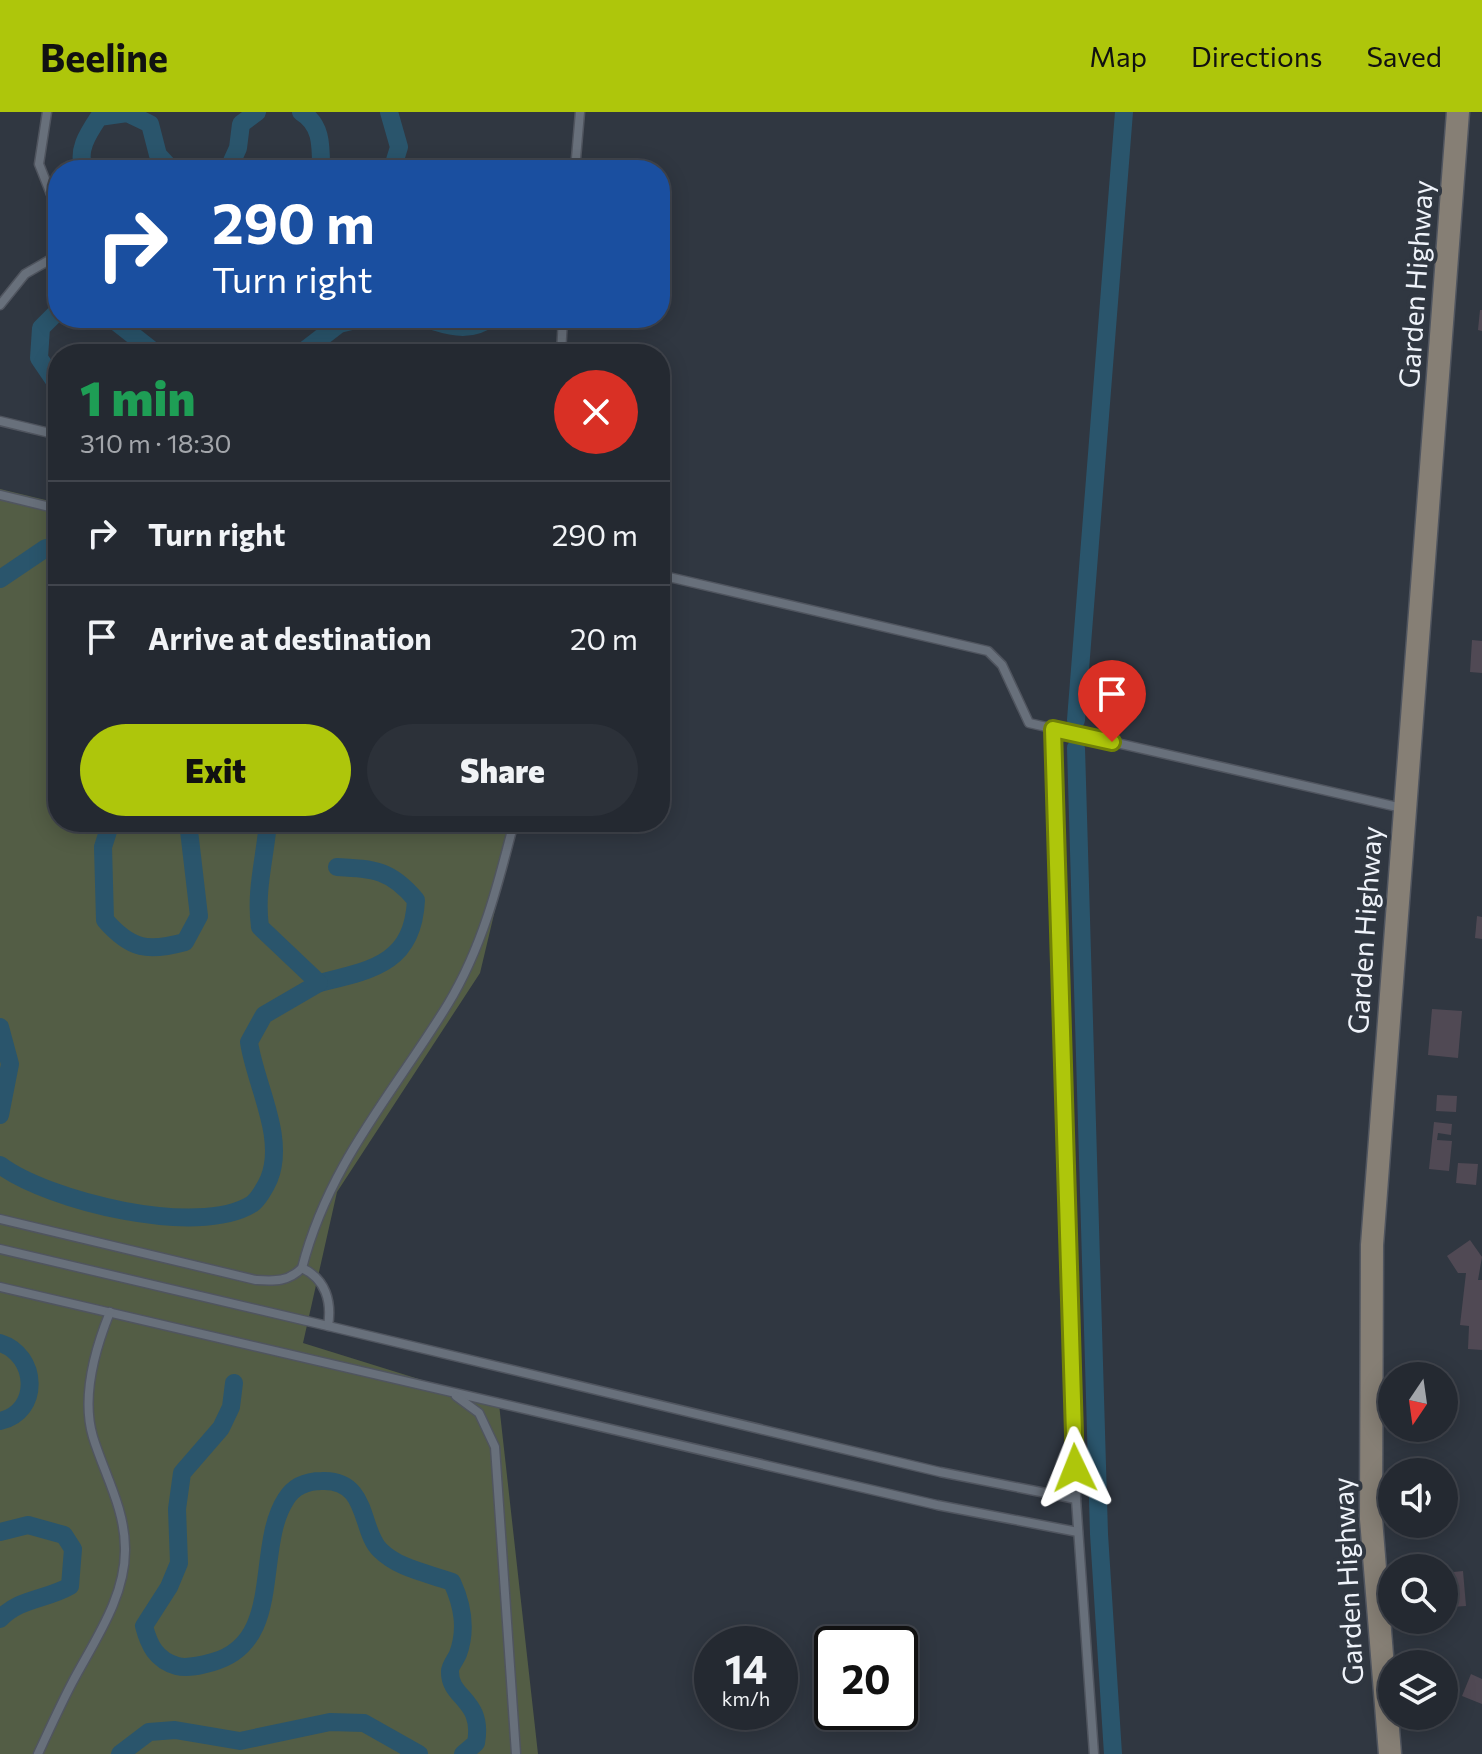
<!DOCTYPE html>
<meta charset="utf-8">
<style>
:root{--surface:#242931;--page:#2c3139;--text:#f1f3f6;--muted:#a3a6ab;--line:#41454d;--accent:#aec60b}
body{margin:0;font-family:Commissioner,sans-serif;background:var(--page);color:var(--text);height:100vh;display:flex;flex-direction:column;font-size:30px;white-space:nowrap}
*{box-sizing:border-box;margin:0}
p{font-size:26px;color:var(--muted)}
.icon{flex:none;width:44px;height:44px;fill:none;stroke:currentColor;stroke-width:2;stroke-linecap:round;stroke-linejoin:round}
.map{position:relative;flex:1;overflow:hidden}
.details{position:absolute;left:48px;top:232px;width:622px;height:488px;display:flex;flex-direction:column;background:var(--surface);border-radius:32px;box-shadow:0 4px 20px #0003,0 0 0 2px var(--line)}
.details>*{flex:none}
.top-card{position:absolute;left:48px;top:48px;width:622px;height:168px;border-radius:32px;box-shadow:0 4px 20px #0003,0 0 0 2px var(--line);background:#1a4fa0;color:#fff;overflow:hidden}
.needle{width:52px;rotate:193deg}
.buttons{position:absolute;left:1378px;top:1250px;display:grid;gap:16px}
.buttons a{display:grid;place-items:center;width:80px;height:80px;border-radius:50%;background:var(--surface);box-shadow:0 4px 20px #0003,0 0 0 2px var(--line);font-size:40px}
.speed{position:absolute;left:694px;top:1514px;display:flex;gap:16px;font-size:40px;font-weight:700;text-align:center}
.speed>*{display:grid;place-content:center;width:104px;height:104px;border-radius:50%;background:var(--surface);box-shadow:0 4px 20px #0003,0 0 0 2px var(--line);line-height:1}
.speed small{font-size:20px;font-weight:400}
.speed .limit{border:4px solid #111;border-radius:12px;background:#fff;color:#111}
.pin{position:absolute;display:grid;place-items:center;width:68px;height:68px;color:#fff;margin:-82px -34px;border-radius:50% 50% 50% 0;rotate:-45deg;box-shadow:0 0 8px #0007}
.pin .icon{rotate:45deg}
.me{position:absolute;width:88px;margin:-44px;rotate:358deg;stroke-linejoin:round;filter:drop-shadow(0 0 6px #0008)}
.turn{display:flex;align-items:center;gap:28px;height:168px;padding:0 32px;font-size:36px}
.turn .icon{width:104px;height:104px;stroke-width:2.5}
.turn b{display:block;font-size:56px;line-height:68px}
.round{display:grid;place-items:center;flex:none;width:84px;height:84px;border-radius:42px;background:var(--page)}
.summary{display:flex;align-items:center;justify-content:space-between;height:136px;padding:0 32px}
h1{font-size:48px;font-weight:800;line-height:60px;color:#1e9e55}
.primary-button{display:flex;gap:16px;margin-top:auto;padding:16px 32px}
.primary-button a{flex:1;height:92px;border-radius:48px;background:var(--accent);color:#111;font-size:32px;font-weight:800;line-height:92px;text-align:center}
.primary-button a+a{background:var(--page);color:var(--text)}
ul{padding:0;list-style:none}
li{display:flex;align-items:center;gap:24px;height:104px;padding:0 32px;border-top:2px solid var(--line)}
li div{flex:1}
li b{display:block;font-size:30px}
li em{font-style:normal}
header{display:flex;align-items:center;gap:48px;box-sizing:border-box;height:112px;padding:0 40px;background:var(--accent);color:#111}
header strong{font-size:38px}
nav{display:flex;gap:44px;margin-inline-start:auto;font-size:28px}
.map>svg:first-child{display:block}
</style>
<header>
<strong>Beeline</strong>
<nav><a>Map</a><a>Directions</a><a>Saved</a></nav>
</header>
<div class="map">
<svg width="1482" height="1642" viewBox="0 0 1482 1642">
<rect width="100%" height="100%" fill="#303741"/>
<polygon fill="#535d45" points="0,377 58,391 58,710 516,710 480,861 337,1080 303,1231 499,1292 538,1642 0,1642"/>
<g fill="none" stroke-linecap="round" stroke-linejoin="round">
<g stroke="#2a556c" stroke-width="18">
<path d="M 301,0 C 321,12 321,32 321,54 L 327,58"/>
<polyline points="389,0 399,35 392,58"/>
<path d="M 85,58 C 75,40 89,20 99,5 L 127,1 L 150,12 L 158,43 L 172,58"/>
<polyline points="228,58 238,36 241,12 257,0"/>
<polyline points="58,199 41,216 39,246 58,274"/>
<polyline points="111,206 157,242"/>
<path d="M 424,206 C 444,213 470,222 489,206"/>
<polyline points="300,242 339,212 364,206"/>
<polyline points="0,467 46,436"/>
<polyline points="1076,608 1124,0"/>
<polyline points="1076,636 1099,1422 1113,1642"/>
<path d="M 111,710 L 103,735 L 105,808 C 131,838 148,840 185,830 L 199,804 L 188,710"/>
<path d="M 319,871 C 373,858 413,851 416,788 C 391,758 375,757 337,755"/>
<polyline points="0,915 10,952 0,1003"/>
<path d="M 0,1053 C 48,1089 198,1126 252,1092 C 258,1088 266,1074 269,1067 C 286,1025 255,972 249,930 L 264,903 L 319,871 L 260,815 C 255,778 265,747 268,710"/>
<path d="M 0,1231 C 38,1243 41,1300 0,1309"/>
<path d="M 234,1271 L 231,1295 L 221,1316 L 182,1361 L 177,1397 L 179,1451 L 169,1475 L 144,1514 C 149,1533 156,1548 177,1554 C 188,1557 202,1553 213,1550 C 285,1530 254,1436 286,1387 C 294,1374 307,1369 322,1369 C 369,1367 360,1419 380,1438 C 399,1457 428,1461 452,1470 C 463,1494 467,1517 458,1542 C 456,1547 450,1554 450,1559 C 449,1587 484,1587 476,1631 L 463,1642"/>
<path d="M 0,1420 L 28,1413 L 64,1423 L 73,1437 L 70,1474 C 46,1488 19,1486 0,1507"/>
<polyline points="120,1642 149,1620 175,1618 240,1629 330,1610 364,1611 419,1642"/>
</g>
</g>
<g fill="#504954">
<polygon points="1480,198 1482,198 1482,219 1478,218"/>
<polygon points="1472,528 1482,529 1482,561 1470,560"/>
<polygon points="1477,804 1482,805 1482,827 1475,826"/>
<polygon points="1432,897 1462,899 1458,946 1428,943"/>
<polygon points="1437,983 1457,984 1456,1000 1436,999"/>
<polygon points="1434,1010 1452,1012 1451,1023 1438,1021 1437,1028 1452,1029 1449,1059 1429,1057"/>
<polygon points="1458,1051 1478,1052 1476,1073 1456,1071"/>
<polygon points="1470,1128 1482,1145 1478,1168 1482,1168 1482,1238 1468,1237 1469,1214 1460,1213 1466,1161 1458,1161 1447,1144"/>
<polygon points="1463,1459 1466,1494 1451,1495 1452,1502 1444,1503 1444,1461"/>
<polygon points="1471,1562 1482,1567 1482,1592 1462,1584"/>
</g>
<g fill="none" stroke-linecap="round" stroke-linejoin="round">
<g stroke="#50555f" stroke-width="11">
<g id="lane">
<polyline points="47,0 39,52 58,100"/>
<polyline points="575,58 580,0"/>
<polyline points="0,193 25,162 58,143"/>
<polyline points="561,242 563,206"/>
<polyline points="0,309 58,323"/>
<polyline points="0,383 58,397"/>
<polyline points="660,463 988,539 1002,553 1029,611 1402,696"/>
<polyline points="1053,617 1076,1387 1094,1642"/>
<path d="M 0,1107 L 256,1168 C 275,1169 288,1170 302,1156 C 329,1051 393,982 448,892 C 482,836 498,773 514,710"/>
<polyline points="0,1137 328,1214"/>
<path d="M 302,1156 C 326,1167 332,1190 328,1214 L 940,1360 L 1076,1387"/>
<polyline points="0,1175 937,1393 1078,1420"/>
<polyline points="456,1284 479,1301 495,1335 516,1642"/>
<path d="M 38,1642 C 49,1618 60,1594 72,1571 C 94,1529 126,1485 125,1436 C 125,1397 104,1361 93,1325 C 81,1285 95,1237 110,1200"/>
</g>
</g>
<g stroke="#50555f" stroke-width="25">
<polyline id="secondary" points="1390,1642 1371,1407 1372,1133 1458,0"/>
</g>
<use href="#lane" stroke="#68707b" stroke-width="8"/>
<use href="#secondary" stroke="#867f75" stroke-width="22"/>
</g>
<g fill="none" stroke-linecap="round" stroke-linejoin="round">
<g stroke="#718107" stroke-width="20">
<polyline id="route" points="1075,1356 1053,617 1112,630"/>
</g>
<use href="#route" stroke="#aec60b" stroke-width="14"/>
</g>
<g text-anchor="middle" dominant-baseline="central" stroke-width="8" stroke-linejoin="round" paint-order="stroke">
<g font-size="28" fill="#eff3fa" stroke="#303741">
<text transform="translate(1415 172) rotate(-86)">Garden Highway</text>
<text transform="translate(1364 818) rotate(-86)">Garden Highway</text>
<text transform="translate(1347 1469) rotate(-93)">Garden Highway</text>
</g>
</g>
</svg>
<div class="buttons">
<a><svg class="needle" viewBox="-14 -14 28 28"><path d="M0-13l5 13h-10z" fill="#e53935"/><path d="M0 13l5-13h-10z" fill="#a3a6ab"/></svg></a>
<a><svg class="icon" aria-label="sound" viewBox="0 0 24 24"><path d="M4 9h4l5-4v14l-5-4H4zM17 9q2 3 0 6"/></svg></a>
<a><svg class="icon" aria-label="search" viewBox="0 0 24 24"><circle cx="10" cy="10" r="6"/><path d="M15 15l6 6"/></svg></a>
<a><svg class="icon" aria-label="layers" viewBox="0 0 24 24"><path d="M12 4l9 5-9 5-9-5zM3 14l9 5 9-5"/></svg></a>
</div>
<div class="speed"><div>14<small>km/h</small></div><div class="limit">20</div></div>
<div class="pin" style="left:1112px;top:630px;background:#d93025"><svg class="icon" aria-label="arrive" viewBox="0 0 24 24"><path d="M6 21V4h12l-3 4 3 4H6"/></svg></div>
<svg class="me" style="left:1075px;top:1356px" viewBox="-20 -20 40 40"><path d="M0-17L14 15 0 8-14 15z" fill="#aec60b" stroke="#fff" stroke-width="4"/></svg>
<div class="top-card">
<div class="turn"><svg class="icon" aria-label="right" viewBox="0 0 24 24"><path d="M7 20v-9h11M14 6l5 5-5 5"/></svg><div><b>290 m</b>Turn right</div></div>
</div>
<section class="details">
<div class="summary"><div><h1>1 min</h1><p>310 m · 18:30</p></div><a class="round" style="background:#d93025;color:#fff"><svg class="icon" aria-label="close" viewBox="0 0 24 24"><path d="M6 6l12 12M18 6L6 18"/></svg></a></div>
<ul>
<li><svg class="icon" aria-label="right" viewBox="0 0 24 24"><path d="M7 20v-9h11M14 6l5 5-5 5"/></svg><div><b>Turn right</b></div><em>290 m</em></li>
<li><svg class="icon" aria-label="arrive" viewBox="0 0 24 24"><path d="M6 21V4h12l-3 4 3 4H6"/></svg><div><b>Arrive at destination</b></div><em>20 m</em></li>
</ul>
<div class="primary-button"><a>Exit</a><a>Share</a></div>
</section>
</div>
